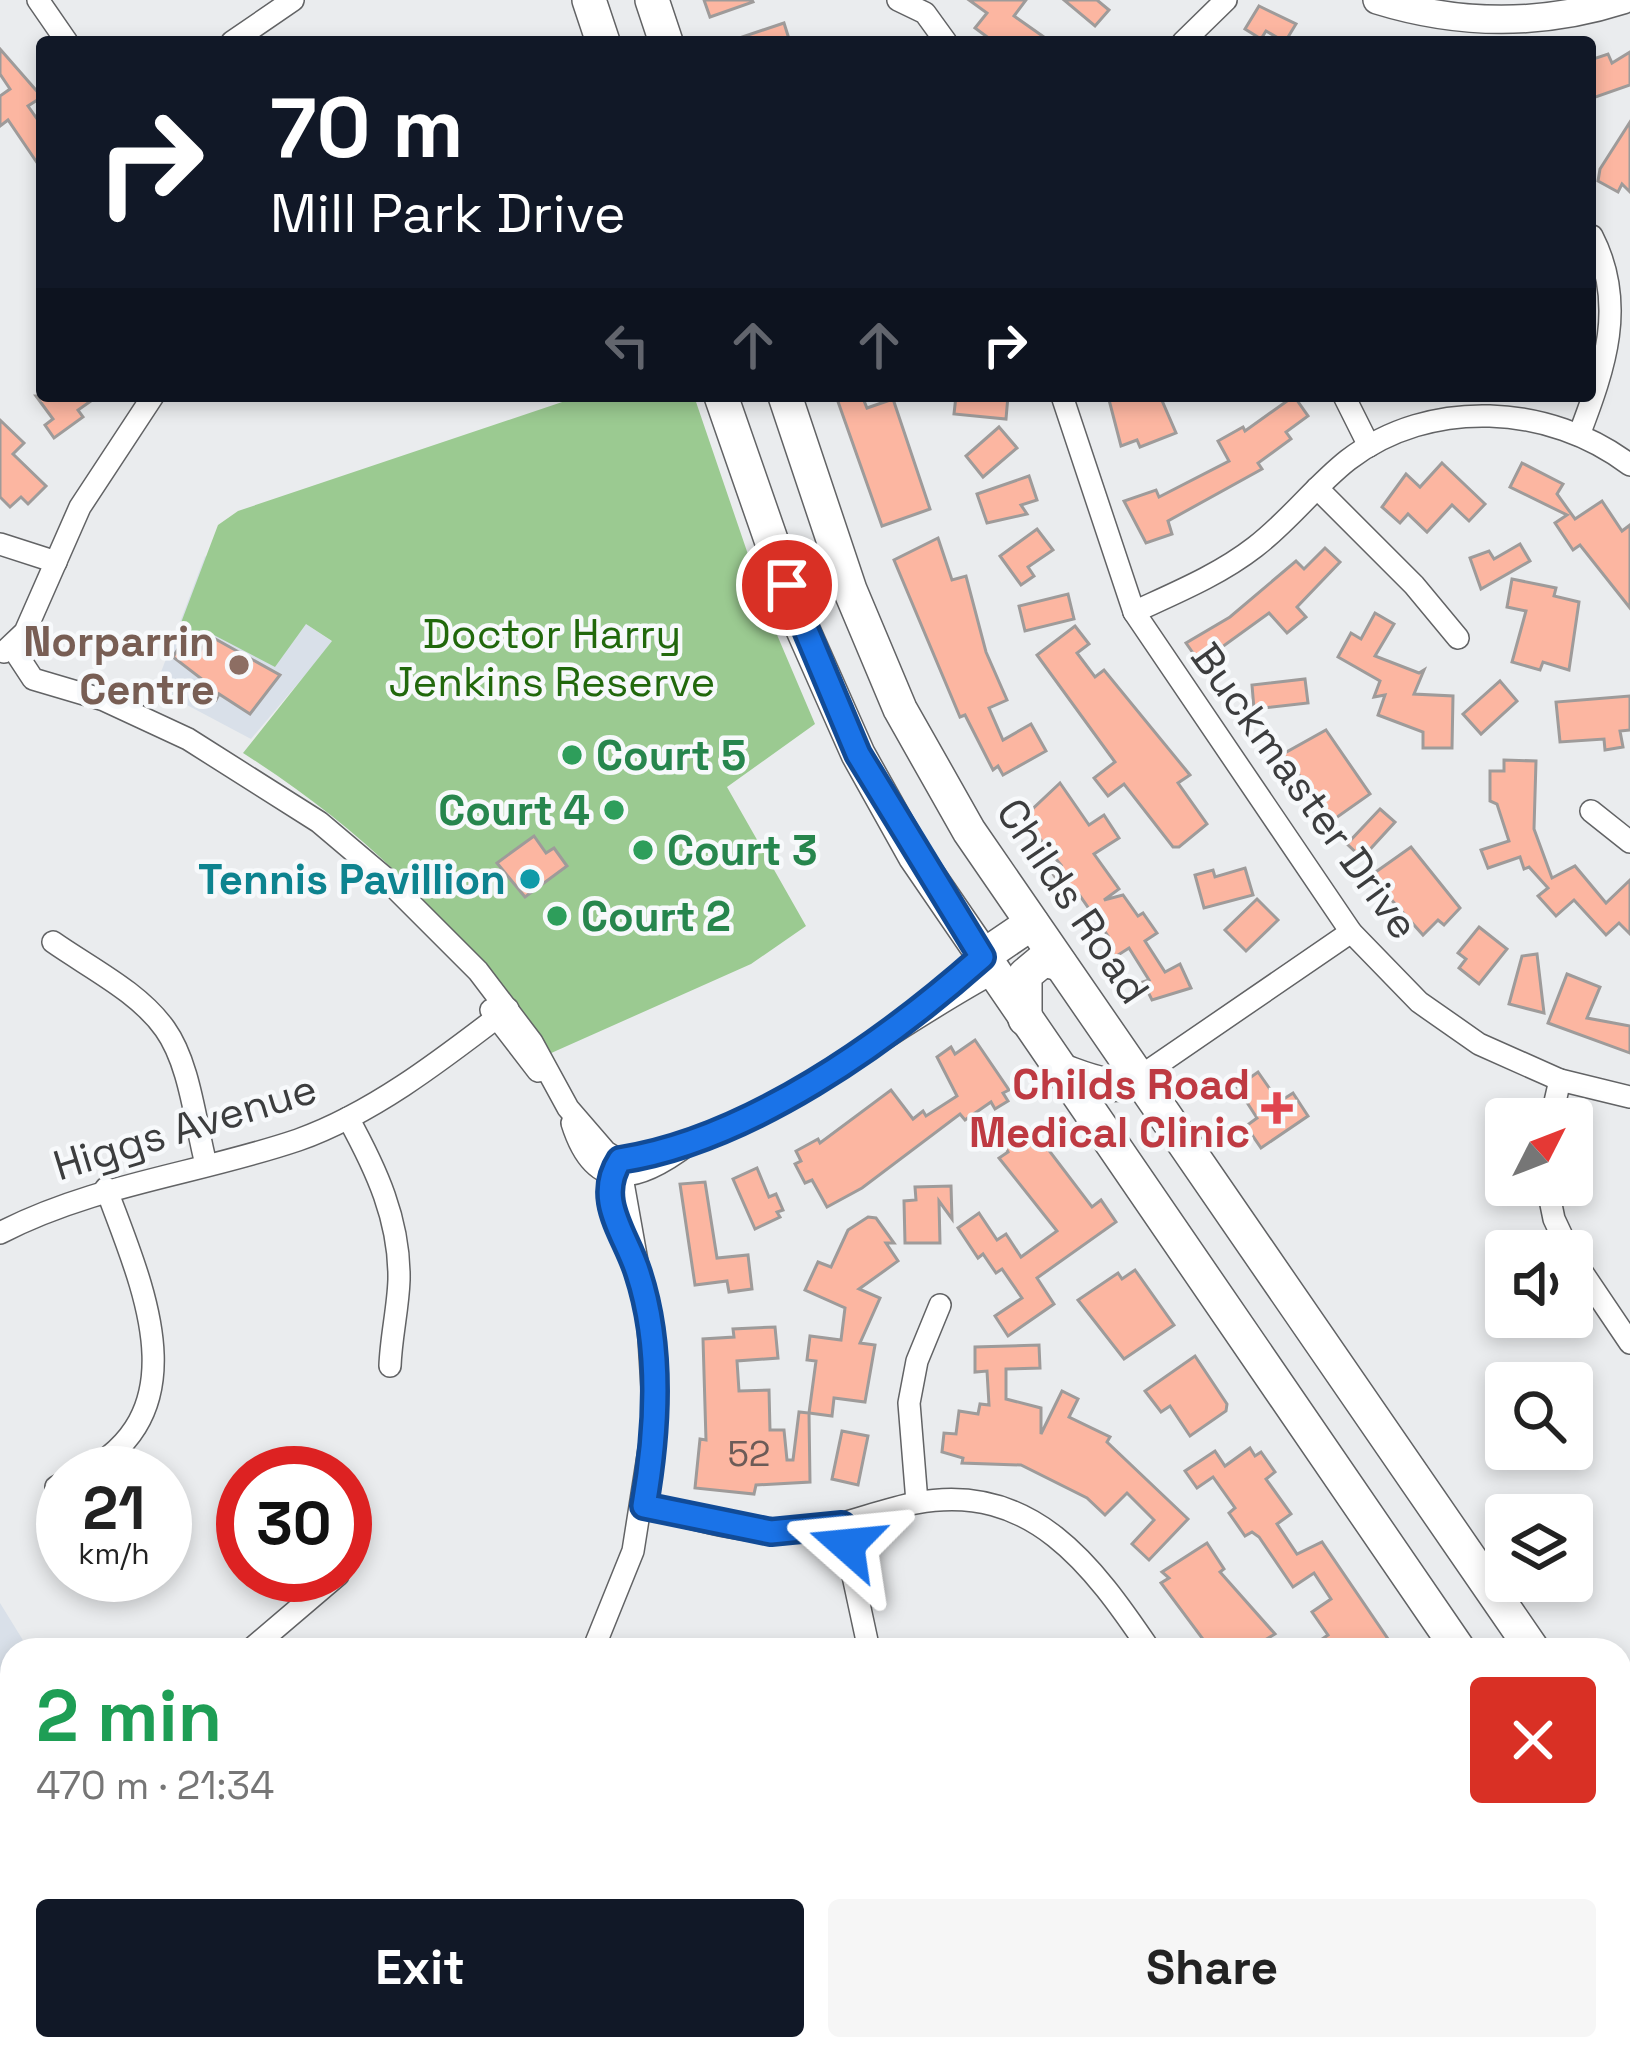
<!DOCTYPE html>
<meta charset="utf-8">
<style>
:root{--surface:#fff;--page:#f6f6f6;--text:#222;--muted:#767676;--accent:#111827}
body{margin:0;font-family:"Space Grotesk",sans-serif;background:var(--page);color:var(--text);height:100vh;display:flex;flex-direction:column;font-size:45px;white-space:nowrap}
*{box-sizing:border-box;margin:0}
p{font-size:39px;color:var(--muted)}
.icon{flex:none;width:66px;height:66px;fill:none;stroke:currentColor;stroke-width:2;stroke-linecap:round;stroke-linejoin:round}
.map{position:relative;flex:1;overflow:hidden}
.details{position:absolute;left:0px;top:1638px;width:1632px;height:423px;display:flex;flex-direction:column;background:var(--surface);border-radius:36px 36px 0 0;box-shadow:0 6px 18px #0003}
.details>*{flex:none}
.banner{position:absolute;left:36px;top:36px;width:1560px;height:366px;border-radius:12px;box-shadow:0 6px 18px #0003;background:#111827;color:#fff;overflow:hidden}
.needle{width:78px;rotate:48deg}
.fabs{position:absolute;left:1485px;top:1098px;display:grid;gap:24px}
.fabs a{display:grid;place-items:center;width:108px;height:108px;border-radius:12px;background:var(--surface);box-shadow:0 6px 18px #0003;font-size:60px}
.speed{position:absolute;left:36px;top:1446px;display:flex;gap:24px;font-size:60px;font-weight:700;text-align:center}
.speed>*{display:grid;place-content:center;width:156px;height:156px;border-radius:50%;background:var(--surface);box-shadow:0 6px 18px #0003;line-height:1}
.speed small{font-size:30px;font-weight:400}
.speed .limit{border:18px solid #d22;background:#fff;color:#111}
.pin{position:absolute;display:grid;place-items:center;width:102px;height:102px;color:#fff;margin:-51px;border:6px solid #fff;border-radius:50%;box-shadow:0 3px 12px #0007}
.me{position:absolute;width:132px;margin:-66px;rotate:288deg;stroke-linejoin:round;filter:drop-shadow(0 0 9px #0008)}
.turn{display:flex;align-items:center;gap:42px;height:252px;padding:0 36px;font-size:54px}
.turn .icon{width:156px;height:156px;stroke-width:2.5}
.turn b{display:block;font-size:84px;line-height:102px}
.lanes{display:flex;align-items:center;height:114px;padding:0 36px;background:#0003;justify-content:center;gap:60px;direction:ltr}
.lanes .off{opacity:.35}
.round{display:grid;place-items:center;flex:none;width:126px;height:126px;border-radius:12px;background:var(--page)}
.summary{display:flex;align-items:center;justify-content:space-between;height:204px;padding:0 36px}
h1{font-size:72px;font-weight:600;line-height:90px;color:#1e9e55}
.action{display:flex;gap:24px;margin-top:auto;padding:24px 36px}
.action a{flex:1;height:138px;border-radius:12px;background:var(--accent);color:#fff;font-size:48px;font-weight:600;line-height:138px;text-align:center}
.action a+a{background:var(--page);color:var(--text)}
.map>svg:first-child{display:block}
</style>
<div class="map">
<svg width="1630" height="2059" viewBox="0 0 1630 2059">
<rect width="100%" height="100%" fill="#eaecee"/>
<g fill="#d9e0e9">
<polygon points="205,556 333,642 251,739 155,688"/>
<polygon points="0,1603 29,1650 12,1650 12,1850 0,1857"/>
</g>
<g fill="#9bca91">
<path d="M 580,396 L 694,396 L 769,616 L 815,724 L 727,787 L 806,926 L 751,964 L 549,1054 C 456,926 378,839 243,753 L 332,641 L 306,624 L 275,667 L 210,633 L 197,650 L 176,636 L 218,525 L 238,511 Z"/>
<polygon points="12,1853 12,1943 10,1944 0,1929 0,1861"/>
</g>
<g fill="#fcb6a1" stroke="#9e9b9a" stroke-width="3">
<polygon points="704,0 752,0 753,2 710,17"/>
<polygon points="969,0 1026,0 1014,16 1051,42 994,42 975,28 987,13"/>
<polygon points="1064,0 1097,0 1109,10 1095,26"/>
<polygon points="1259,6 1296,24 1285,42 1266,31 1261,39 1245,29"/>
<polygon points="784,23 790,42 736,42 736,39"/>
<polygon points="0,49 42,97 28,106 42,126 42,170 8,120 0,126 0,96 10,89 0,74"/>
<polygon points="1630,52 1630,85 1590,99 1590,60 1608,54 1612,63"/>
<polygon points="1630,122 1630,192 1622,184 1618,192 1598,181 1600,169"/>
<polygon points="36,396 98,396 78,410 83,417 54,438 45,425 53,419"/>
<polygon points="836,396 862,396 867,408 893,399 930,509 882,526"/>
<polygon points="956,396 1008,396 1006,419 954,414"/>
<polygon points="1108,396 1160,396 1176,433 1140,447 1137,440 1121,446"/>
<polygon points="1294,396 1308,416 1286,432 1291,439 1258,463 1262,469 1168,521 1172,534 1146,543 1124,501 1156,490 1159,497 1229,461 1218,441 1243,427 1245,431"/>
<polygon points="0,420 24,443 13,454 46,486 28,504 21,497 10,507 0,497"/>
<polygon points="999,427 1017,448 983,477 966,456"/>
<polygon points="1442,463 1485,504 1469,521 1452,505 1427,532 1408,514 1400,523 1382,507 1406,474 1420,487"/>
<polygon points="1522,463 1563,484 1557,494 1575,519 1602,501 1622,531 1630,525 1630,608 1580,545 1573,550 1555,523 1567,515 1510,487"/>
<polygon points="1029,476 1037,500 1021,505 1027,514 987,523 977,494"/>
<polygon points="1037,529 1053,550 1028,567 1034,576 1021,585 1000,556"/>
<polygon points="938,538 952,580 966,576 986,652 1007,700 989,708 1003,740 1031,724 1046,751 1003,775 998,766 993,770 965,715 960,717 894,560"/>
<polygon points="1520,544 1530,561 1481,589 1470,558 1489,551 1494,559"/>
<polygon points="1325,548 1340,562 1297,607 1306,617 1287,633 1269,613 1200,663 1186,643 1230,617 1296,561 1304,569"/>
<polygon points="1512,579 1556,588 1554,596 1579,602 1569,670 1543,662 1540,670 1512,662 1526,611 1507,607"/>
<polygon points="1068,594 1074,619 1025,631 1019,606"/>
<polygon points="1375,613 1394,624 1375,656 1419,673 1424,670 1414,694 1453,696 1452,748 1423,748 1423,732 1378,715 1385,695 1374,697 1380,681 1338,657 1351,633 1361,639"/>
<polygon points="1075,626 1089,644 1077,653 1095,677 1104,670 1190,775 1178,783 1207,824 1179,847 1173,847 1124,784 1108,796 1094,778 1115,762 1037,655"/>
<polygon points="210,636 280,675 250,714 219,694 216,700 202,690 207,683 173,657 182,643 200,651"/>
<polygon points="1305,679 1308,703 1254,709 1252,685"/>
<polygon points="1500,681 1517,701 1481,734 1463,714"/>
<polygon points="1630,696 1630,730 1620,731 1623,747 1605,750 1604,739 1560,742 1556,702"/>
<polygon points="1326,730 1370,794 1333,820 1283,754"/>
<polygon points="1504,760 1536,761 1534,829 1552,878 1575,866 1606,903 1630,880 1630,934 1619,923 1606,935 1574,900 1556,916 1538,896 1548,888 1529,867 1524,869 1520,857 1488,868 1481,850 1509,841 1497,804 1490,801 1490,771 1504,771"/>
<polygon points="1060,783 1089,825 1104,815 1119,838 1094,854 1119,889 1104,900 1123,895 1138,916 1143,913 1157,933 1145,941 1165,972 1180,964 1191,988 1152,1000 1143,982 1149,980 1129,948 1115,957 1103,939 1108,936 1080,896 1072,902 1051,871 1061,865 1023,818"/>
<polygon points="1380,809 1395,822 1362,858 1347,844"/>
<polygon points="534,836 546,853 554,848 567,866 525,897 497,863"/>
<polygon points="1411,847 1460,908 1444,925 1438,920 1423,935 1370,876"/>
<polygon points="1245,868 1253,895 1204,908 1195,875 1213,870 1215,877"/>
<polygon points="1257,899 1278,920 1246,951 1225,930"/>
<polygon points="1479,927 1507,949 1479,984 1459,968 1466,959 1458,953"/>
<polygon points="1537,954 1544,1013 1509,1004 1522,956"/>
<polygon points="1567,974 1600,987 1587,1018 1630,1026 1630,1053 1548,1023"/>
<polygon points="975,1040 1009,1090 1003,1093 1008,1101 995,1109 991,1102 965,1120 960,1114 862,1188 827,1207 812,1180 805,1183 795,1164 801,1161 796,1151 818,1139 820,1143 891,1090 913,1119 923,1111 926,1116 957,1096 937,1057 951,1047 955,1054"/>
<polygon points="1258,1072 1279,1102 1293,1093 1308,1116 1261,1148 1246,1126 1257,1118 1237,1087"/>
<polygon points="1021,1131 1025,1139 1035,1132 1092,1207 1101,1200 1116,1222 1037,1278 1054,1304 1008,1336 995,1316 1022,1298 1002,1269 996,1273 983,1254 978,1258 958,1228 979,1213 997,1240 1006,1234 1021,1257 1057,1231 999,1158 1008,1152 1003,1143"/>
<polygon points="757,1168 769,1197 776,1194 783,1210 777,1212 780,1217 755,1229 733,1179"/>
<polygon points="705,1182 717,1258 748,1255 752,1289 729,1292 727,1281 695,1285 680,1184"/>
<polygon points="951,1186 952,1219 939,1201 940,1243 905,1243 904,1201 916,1200 915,1187"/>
<polygon points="868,1217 876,1218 894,1243 886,1243 898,1261 859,1289 880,1298 860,1343 875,1345 865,1402 834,1398 832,1416 809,1413 816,1361 807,1360 810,1336 841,1340 845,1308 805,1290 818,1262 831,1267 848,1230"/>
<polygon points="1135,1270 1174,1325 1124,1359 1078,1300 1118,1273 1122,1279"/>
<polygon points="775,1327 778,1358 737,1361 739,1391 769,1390 770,1430 784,1430 787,1460 793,1460 799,1412 809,1413 810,1482 756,1485 754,1494 695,1488 700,1439 706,1440 703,1339 734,1337 733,1329"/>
<polygon points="1039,1345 1040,1368 1006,1369 1006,1399 1041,1408 1041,1434 1062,1391 1078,1399 1069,1417 1110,1437 1107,1442 1188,1519 1149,1560 1132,1544 1154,1520 1127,1493 1105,1515 1087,1498 1021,1465 962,1463 963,1458 942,1452 944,1433 956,1434 959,1411 978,1414 980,1404 989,1405 987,1371 975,1372 975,1347"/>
<polygon points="1195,1356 1227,1404 1226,1411 1190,1436 1170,1406 1161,1412 1145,1391"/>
<polygon points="842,1431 868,1436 858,1485 832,1479"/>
<polygon points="1250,1448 1255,1456 1261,1452 1275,1472 1266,1479 1291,1514 1277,1524 1297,1554 1322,1542 1388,1639 1373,1650 1306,1650 1328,1635 1312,1612 1331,1599 1314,1573 1293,1587 1259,1537 1252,1532 1245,1536 1229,1513 1235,1508 1213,1477 1197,1488 1185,1471 1215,1451 1225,1466"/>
<polygon points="1207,1543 1224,1569 1220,1572 1275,1634 1265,1640 1272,1650 1211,1650 1161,1583 1169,1578 1162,1572"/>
</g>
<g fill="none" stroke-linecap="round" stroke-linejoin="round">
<g stroke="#626365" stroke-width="24">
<g id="minor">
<polyline points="38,0 67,42"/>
<polyline points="898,0 925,13 946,42"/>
<polyline points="232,42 293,0"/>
<polyline points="1183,42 1226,0"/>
<polyline points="1062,396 1134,612 1351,932 1419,1002 1479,1044 1560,1080 1630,1097"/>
<polyline points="1344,396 1369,446"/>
<path d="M 1579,435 C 1605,367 1627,304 1592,236"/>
<polyline points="1317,488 1414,585 1458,638"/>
<polyline points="0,544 56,562"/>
<path d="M 1134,612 C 1175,593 1219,575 1255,547 C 1289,521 1315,486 1348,460 C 1430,397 1550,404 1630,465"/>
<polyline points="12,647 33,679 104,700 188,739 319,822 384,877 478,971 532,1042 568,1108 606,1152 619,1160 648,1323 654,1418 633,1551 593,1650"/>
<polyline points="4,652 25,632 80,507 153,396"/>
<polyline points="1591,811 1630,842"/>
<path d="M 53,942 C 90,968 139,992 165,1029 C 190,1064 195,1122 206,1164"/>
<polyline points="491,1010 538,1071"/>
<polyline points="1138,1078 1351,932"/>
<path d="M 348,1118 C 376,1169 400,1220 399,1280 C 398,1309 391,1337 390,1366"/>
<polyline points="1551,1119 1560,1080"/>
<path d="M 572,1123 C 595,1196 639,1182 689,1144"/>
<path d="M 619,1160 C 756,1140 874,1037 993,973"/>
<path d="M 617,1163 C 601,1189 613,1214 624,1241"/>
<polyline points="1547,1185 1554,1219 1569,1251"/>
<path d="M 0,1233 C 95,1184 198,1174 298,1140 C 374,1113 444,1058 508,1009"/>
<polyline points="1572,1257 1630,1343"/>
<path d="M 83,1473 C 203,1411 140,1281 106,1188"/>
<polyline points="56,1487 63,1483"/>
<polyline points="917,1502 909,1403 917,1361 940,1305"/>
<path d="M 644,1506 C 691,1518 741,1534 789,1532 C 834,1531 873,1511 916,1503 C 1032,1481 1093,1566 1150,1650"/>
<polyline points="842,1525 869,1650"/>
<polyline points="250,1650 338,1575"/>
<polyline points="276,2049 285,2059"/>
<polyline points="578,2049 584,2059"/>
<polyline points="1144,2049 1150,2059"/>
<polyline points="52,2059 69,2049"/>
<polyline points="976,2059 991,2049"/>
</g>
</g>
<g stroke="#626365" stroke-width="30">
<path id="tertiary" d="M 1377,0 C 1458,25 1542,26 1623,0"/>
</g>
<g stroke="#626365" stroke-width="36">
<g id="primary">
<polyline points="589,0 603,42"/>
<polyline points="652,0 666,42"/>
<polyline points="721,396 800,623 858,754 915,856 1459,1650"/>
<polyline points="785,396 850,590 900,709 969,831 1533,1650"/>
<polyline points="982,957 1032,923"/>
<polyline points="1025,1019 1025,975 1043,960 1060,964"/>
<path d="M 1060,1070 C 1086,1079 1113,1093 1138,1078"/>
<polyline points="1620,1781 1630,1796"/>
<polyline points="1620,1884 1630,1899"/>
</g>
</g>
<g stroke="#626365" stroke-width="39">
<g id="trunk">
<polyline points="1620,1981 1630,1974"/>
<polyline points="1505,2059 1519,2049"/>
<polyline points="1601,2059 1616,2049"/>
</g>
</g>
<use href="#minor" stroke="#fff" stroke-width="21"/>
<use href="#tertiary" stroke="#fff" stroke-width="27"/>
<use href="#primary" stroke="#fff" stroke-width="33"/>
<use href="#trunk" stroke="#fff" stroke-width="36"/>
</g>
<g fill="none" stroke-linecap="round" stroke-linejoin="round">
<g stroke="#114b97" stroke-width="30">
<path id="route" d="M 787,585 L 858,754 L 982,957 C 886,1042 749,1140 620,1160 C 594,1200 626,1234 638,1273 C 662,1346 657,1432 644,1506 L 771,1532 L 842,1525 L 847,1545"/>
</g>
<use href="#route" stroke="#1a73e8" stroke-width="21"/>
</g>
<circle fill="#8d6e63" stroke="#f7f9fb" stroke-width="4.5" cx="239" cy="665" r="12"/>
<g fill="#2e9e5b" stroke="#f7f9fb" stroke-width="4.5">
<circle cx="572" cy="755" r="12"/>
<circle cx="614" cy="810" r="12"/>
<circle cx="643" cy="850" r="12"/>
<circle cx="557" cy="916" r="12"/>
</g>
<circle fill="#0f9aa8" stroke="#f7f9fb" stroke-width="4.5" cx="530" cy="879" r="12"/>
<path fill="#e0444e" stroke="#f7f9fb" stroke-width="4.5" d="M1271 1090h12v12h12v12h-12v12h-12v-12h-12v-12h12z"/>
<g text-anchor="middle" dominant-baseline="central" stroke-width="9" stroke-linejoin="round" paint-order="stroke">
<g font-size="36" fill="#6c5b57">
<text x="749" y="1454">52</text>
</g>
<g font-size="42" fill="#21680c" stroke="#f7f9fb">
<text x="552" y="633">Doctor Harry<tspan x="552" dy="48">Jenkins Reserve</tspan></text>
</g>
<g font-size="42" font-weight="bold" fill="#785e54" stroke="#f7f9fb" text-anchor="end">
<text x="215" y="641">Norparrin<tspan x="215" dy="48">Centre</tspan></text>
</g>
<g font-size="42" font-weight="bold" fill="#27864d" stroke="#f7f9fb" text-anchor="start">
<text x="596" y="755">Court 5</text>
<text x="590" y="810" text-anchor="end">Court 4</text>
<text x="667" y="850">Court 3</text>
<text x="581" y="916">Court 2</text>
</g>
<g font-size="42" fill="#3c3d3e" stroke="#f7f9fb">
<text transform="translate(1305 791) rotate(54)">Buckmaster Drive</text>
<text transform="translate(1073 901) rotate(56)">Childs Road</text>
<text transform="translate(185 1127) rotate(-17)">Higgs Avenue</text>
</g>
<g font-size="42" font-weight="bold" fill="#0d838f" stroke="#f7f9fb" text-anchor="end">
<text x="506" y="879">Tennis Pavillion</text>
</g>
<g font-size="42" font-weight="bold" fill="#be3a42" stroke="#f7f9fb" text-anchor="end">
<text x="1250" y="1084">Childs Road<tspan x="1250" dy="48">Medical Clinic</tspan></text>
</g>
</g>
</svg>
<div class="fabs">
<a><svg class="needle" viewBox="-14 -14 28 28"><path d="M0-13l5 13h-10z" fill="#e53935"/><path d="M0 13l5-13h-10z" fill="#767676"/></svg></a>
<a><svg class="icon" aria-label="sound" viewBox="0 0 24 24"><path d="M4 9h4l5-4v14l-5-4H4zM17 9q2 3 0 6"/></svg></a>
<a><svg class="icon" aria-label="search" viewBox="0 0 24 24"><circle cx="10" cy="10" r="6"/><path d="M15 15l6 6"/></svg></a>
<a><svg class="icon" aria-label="layers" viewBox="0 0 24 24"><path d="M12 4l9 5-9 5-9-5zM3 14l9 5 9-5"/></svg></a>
</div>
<div class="speed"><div>21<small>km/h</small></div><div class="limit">30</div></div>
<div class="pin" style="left:787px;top:585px;background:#d93025"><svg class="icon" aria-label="arrive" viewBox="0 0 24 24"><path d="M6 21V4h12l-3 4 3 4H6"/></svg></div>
<svg class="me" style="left:847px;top:1545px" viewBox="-20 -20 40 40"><path d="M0-17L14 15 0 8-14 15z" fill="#1a73e8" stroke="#fff" stroke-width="4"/></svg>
<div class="banner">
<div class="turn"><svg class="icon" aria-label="right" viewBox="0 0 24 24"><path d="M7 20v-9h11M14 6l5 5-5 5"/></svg><div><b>70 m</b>Mill Park Drive</div></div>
<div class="lanes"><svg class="icon off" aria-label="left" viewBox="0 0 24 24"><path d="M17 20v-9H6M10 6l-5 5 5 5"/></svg><svg class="icon off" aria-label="ahead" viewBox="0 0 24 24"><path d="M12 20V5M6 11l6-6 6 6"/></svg><svg class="icon off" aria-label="ahead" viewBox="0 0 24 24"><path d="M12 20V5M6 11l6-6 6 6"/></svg><svg class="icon" aria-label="right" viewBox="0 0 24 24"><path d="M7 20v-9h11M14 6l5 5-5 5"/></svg></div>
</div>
<section class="details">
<div class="summary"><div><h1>2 min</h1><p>470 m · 21:34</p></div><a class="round" style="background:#d93025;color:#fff"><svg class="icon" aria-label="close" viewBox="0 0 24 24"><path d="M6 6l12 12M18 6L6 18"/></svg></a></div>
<div class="action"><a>Exit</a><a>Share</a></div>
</section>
</div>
